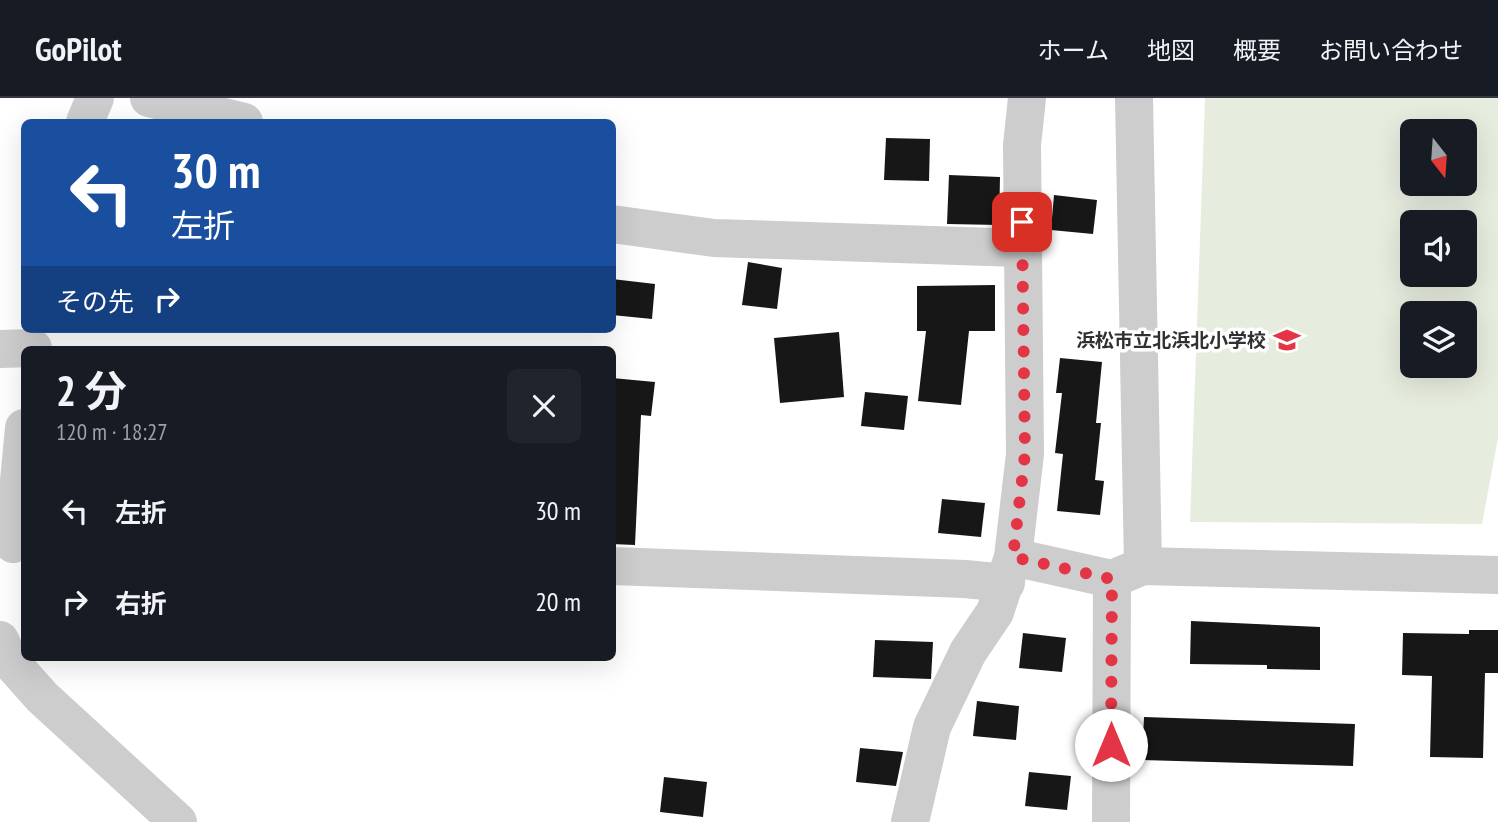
<!DOCTYPE html>
<html lang="ja">
<meta charset="utf-8">
<style>
:root{--surface:#171b24;--page:#20242c;--text:#f1f3f6;--muted:#9ea1a6;--line:#363941}
body{margin:0;font-family:"PT Sans Narrow","Noto Sans JP",sans-serif;background:var(--page);color:var(--text);height:100vh;display:flex;flex-direction:column;font-size:26px;white-space:nowrap}
*{box-sizing:border-box;margin:0}
p{font-size:23px;color:var(--muted)}
.icon{flex:none;width:38px;height:38px;fill:none;stroke:currentColor;stroke-width:2;stroke-linecap:round;stroke-linejoin:round}
.map{position:relative;flex:1;overflow:hidden}
.details{position:absolute;left:21px;top:248px;width:595px;height:315px;display:flex;flex-direction:column;background:var(--surface);border-radius:10px;box-shadow:0 7px 28px #0002}
.details>*{flex:none}
.banner{position:absolute;left:21px;top:21px;width:595px;height:214px;border-radius:10px;box-shadow:0 7px 28px #0002;background:#1a4fa0;color:#fff;overflow:hidden}
.needle{width:46px;rotate:163deg}
.fabs{position:absolute;left:1400px;top:21px;display:grid;gap:14px}
.fabs a{display:grid;place-items:center;width:77px;height:77px;border-radius:10px;background:var(--surface);box-shadow:0 7px 28px #0002;font-size:35px}
.pin{position:absolute;display:grid;place-items:center;width:60px;height:60px;color:#fff;margin:-30px;border-radius:14px;box-shadow:0 4px 10px #0006}
.me{position:absolute;width:77px;margin:-38px;rotate:0deg;stroke-linejoin:round;filter:drop-shadow(0 0 5px #0008)}
.turn{display:flex;align-items:center;gap:24px;height:147px;padding:0 35px;font-size:32px}
.turn .icon{width:91px;height:91px;stroke-width:2.5}
.turn b{display:block;font-size:49px;line-height:60px}
.then{display:flex;align-items:center;height:66px;padding:0 35px;background:#0003;gap:14px;font-size:26px}
.round{display:grid;place-items:center;flex:none;width:74px;height:74px;border-radius:10px;background:var(--page)}
.head{display:flex;align-items:center;justify-content:space-between;height:119px;padding:0 35px}
h1{font-size:42px;font-weight:700;line-height:52px}
ul{padding:0;list-style:none}
li{display:flex;align-items:center;gap:21px;height:91px;padding:0 35px}
li div{flex:1}
li b{display:block;font-size:26px}
li em{font-style:normal}
header{display:flex;align-items:center;gap:42px;box-sizing:border-box;height:98px;padding:0 35px;background:var(--surface);border-bottom:2px solid var(--line)}
header strong{font-size:33px}
nav{display:flex;gap:38px;margin-inline-start:auto;font-size:24px}
.map>svg:first-child{display:block}
</style>
<header>
<strong>GoPilot</strong>
<nav><a>ホーム</a><a>地図</a><a>概要</a><a>お問い合わせ</a></nav>
</header>
<div class="map">
<svg width="1498" height="724" viewBox="0 0 1498 724">
<rect width="100%" height="100%" fill="#fff"/>
<path fill="#e6ecde" fill-rule="evenodd" d="M 1205,0 L 1498,0 L 1498,340 L 1482,426 L 1190,424 ZM 1412,33 L 1465,33 L 1465,86 L 1412,86 ZM 1412,124 L 1465,124 L 1465,177 L 1412,177 ZM 1412,215 L 1465,215 L 1465,268 L 1412,268 Z"/>
<g fill="#171717">
<polygon points="886,40 930,41 929,83 884,82"/>
<polygon points="949,77 1000,79 999,127 947,126"/>
<polygon points="1054,97 1097,102 1093,136 1051,132"/>
<polygon points="748,164 782,170 777,211 742,207"/>
<polygon points="612,181 655,186 652,221 612,217"/>
<polygon points="995,187 995,233 969,233 961,307 918,303 926,233 917,233 917,188"/>
<polygon points="839,234 844,299 780,305 774,240"/>
<polygon points="1060,260 1102,264 1096,325 1101,325 1095,382 1104,383 1100,417 1057,413 1063,356 1055,355 1062,295 1056,295"/>
<polygon points="612,280 655,284 651,318 641,317 635,447 612,446"/>
<polygon points="865,294 908,298 904,332 861,328"/>
<polygon points="942,401 985,405 981,439 938,435"/>
<polygon points="1191,523 1320,529 1320,572 1267,571 1267,567 1190,566"/>
<polygon points="1469,532 1498,532 1498,575 1485,575 1483,660 1430,659 1432,578 1402,577 1403,535 1469,536"/>
<polygon points="1023,535 1066,540 1062,574 1019,570"/>
<polygon points="875,542 933,544 931,581 873,579"/>
<polygon points="977,603 1019,608 1016,642 973,638"/>
<polygon points="1144,619 1355,626 1353,668 1142,662"/>
<polygon points="860,650 903,654 896,688 856,684"/>
<polygon points="1029,674 1071,678 1067,712 1025,708"/>
<polygon points="664,679 707,684 703,719 660,714"/>
</g>
<g fill="none" stroke-linecap="round" stroke-linejoin="round">
<g stroke="#cdcdcd" stroke-width="38">
<polyline points="149,0 244,24"/>
<polyline points="1134,0 1143,468"/>
<polyline points="85,24 95,0"/>
<polyline points="612,126 714,140 1022,150"/>
<polyline points="0,251 33,250"/>
<polyline points="13,446 24,330"/>
<polyline points="1013,459 1112,481 1143,468 1498,477"/>
<polyline points="612,468 965,481 1006,485"/>
<polyline points="0,542 9,562 42,599 178,724"/>
<polyline points="910,724 932,629 968,554 995,514 1013,459 1025,356 1022,47 1027,0"/>
<polyline points="1111,724 1112,481"/>
</g>
</g>
<g fill="none" stroke-linecap="round" stroke-linejoin="round">
<polyline stroke="#e33545" stroke-width="12" stroke-dasharray="0 21.6" points="1022,124 1025,356 1013,459 1112,481 1111,647"/>
</g>
<defs>
<g id="school-bare" transform="scale(2.1)"><path d="M0-5L7-2L0 1L-7-2ZM-4 1L0 2.5L4 1V4Q0 6-4 4Z" fill="#e33545" stroke="#fff" stroke-width="2.5" paint-order="stroke"/></g>
</defs>
<g fill-rule="evenodd">
<use href="#school-bare" x="1287" y="242"/>
</g>
<g text-anchor="middle" dominant-baseline="central" stroke-width="7" stroke-linejoin="round" paint-order="stroke">
<g font-size="19" font-weight="bold" fill="#303030" stroke="#fff" text-anchor="end">
<text x="1266" y="242">浜松市立北浜北小学校</text>
</g>
</g>
</svg>
<div class="fabs">
<a><svg class="needle" viewBox="-14 -14 28 28"><path d="M0-13l5 13h-10z" fill="#e53935"/><path d="M0 13l5-13h-10z" fill="#9ea1a6"/></svg></a>
<a><svg class="icon" aria-label="sound" viewBox="0 0 24 24"><path d="M4 9h4l5-4v14l-5-4H4zM17 9q2 3 0 6"/></svg></a>
<a><svg class="icon" aria-label="layers" viewBox="0 0 24 24"><path d="M12 4l9 5-9 5-9-5zM3 14l9 5 9-5"/></svg></a>
</div>
<div class="pin" style="left:1022px;top:124px;background:#d93025"><svg class="icon" aria-label="arrive" viewBox="0 0 24 24"><path d="M6 21V4h12l-3 4 3 4H6"/></svg></div>
<svg class="me" style="left:1111px;top:647px" viewBox="-20 -20 40 40"><circle r="19" fill="#fff"/><path d="M0-13L10 11 0 6-10 11z" fill="#e33545"/></svg>
<div class="banner">
<div class="turn"><svg class="icon" aria-label="left" viewBox="0 0 24 24"><path d="M17 20v-9H6M10 6l-5 5 5 5"/></svg><div><b>30 m</b>左折</div></div>
<div class="then">その先<svg class="icon" aria-label="right" viewBox="0 0 24 24"><path d="M7 20v-9h11M14 6l5 5-5 5"/></svg></div>
</div>
<section class="details">
<div class="head"><div><h1>2 分</h1><p>120 m · 18:27</p></div><a class="round"><svg class="icon" aria-label="close" viewBox="0 0 24 24"><path d="M6 6l12 12M18 6L6 18"/></svg></a></div>
<ul>
<li><svg class="icon" aria-label="left" viewBox="0 0 24 24"><path d="M17 20v-9H6M10 6l-5 5 5 5"/></svg><div><b>左折</b></div><em>30 m</em></li>
<li><svg class="icon" aria-label="right" viewBox="0 0 24 24"><path d="M7 20v-9h11M14 6l5 5-5 5"/></svg><div><b>右折</b></div><em>20 m</em></li>
</ul>
</section>
</div>
